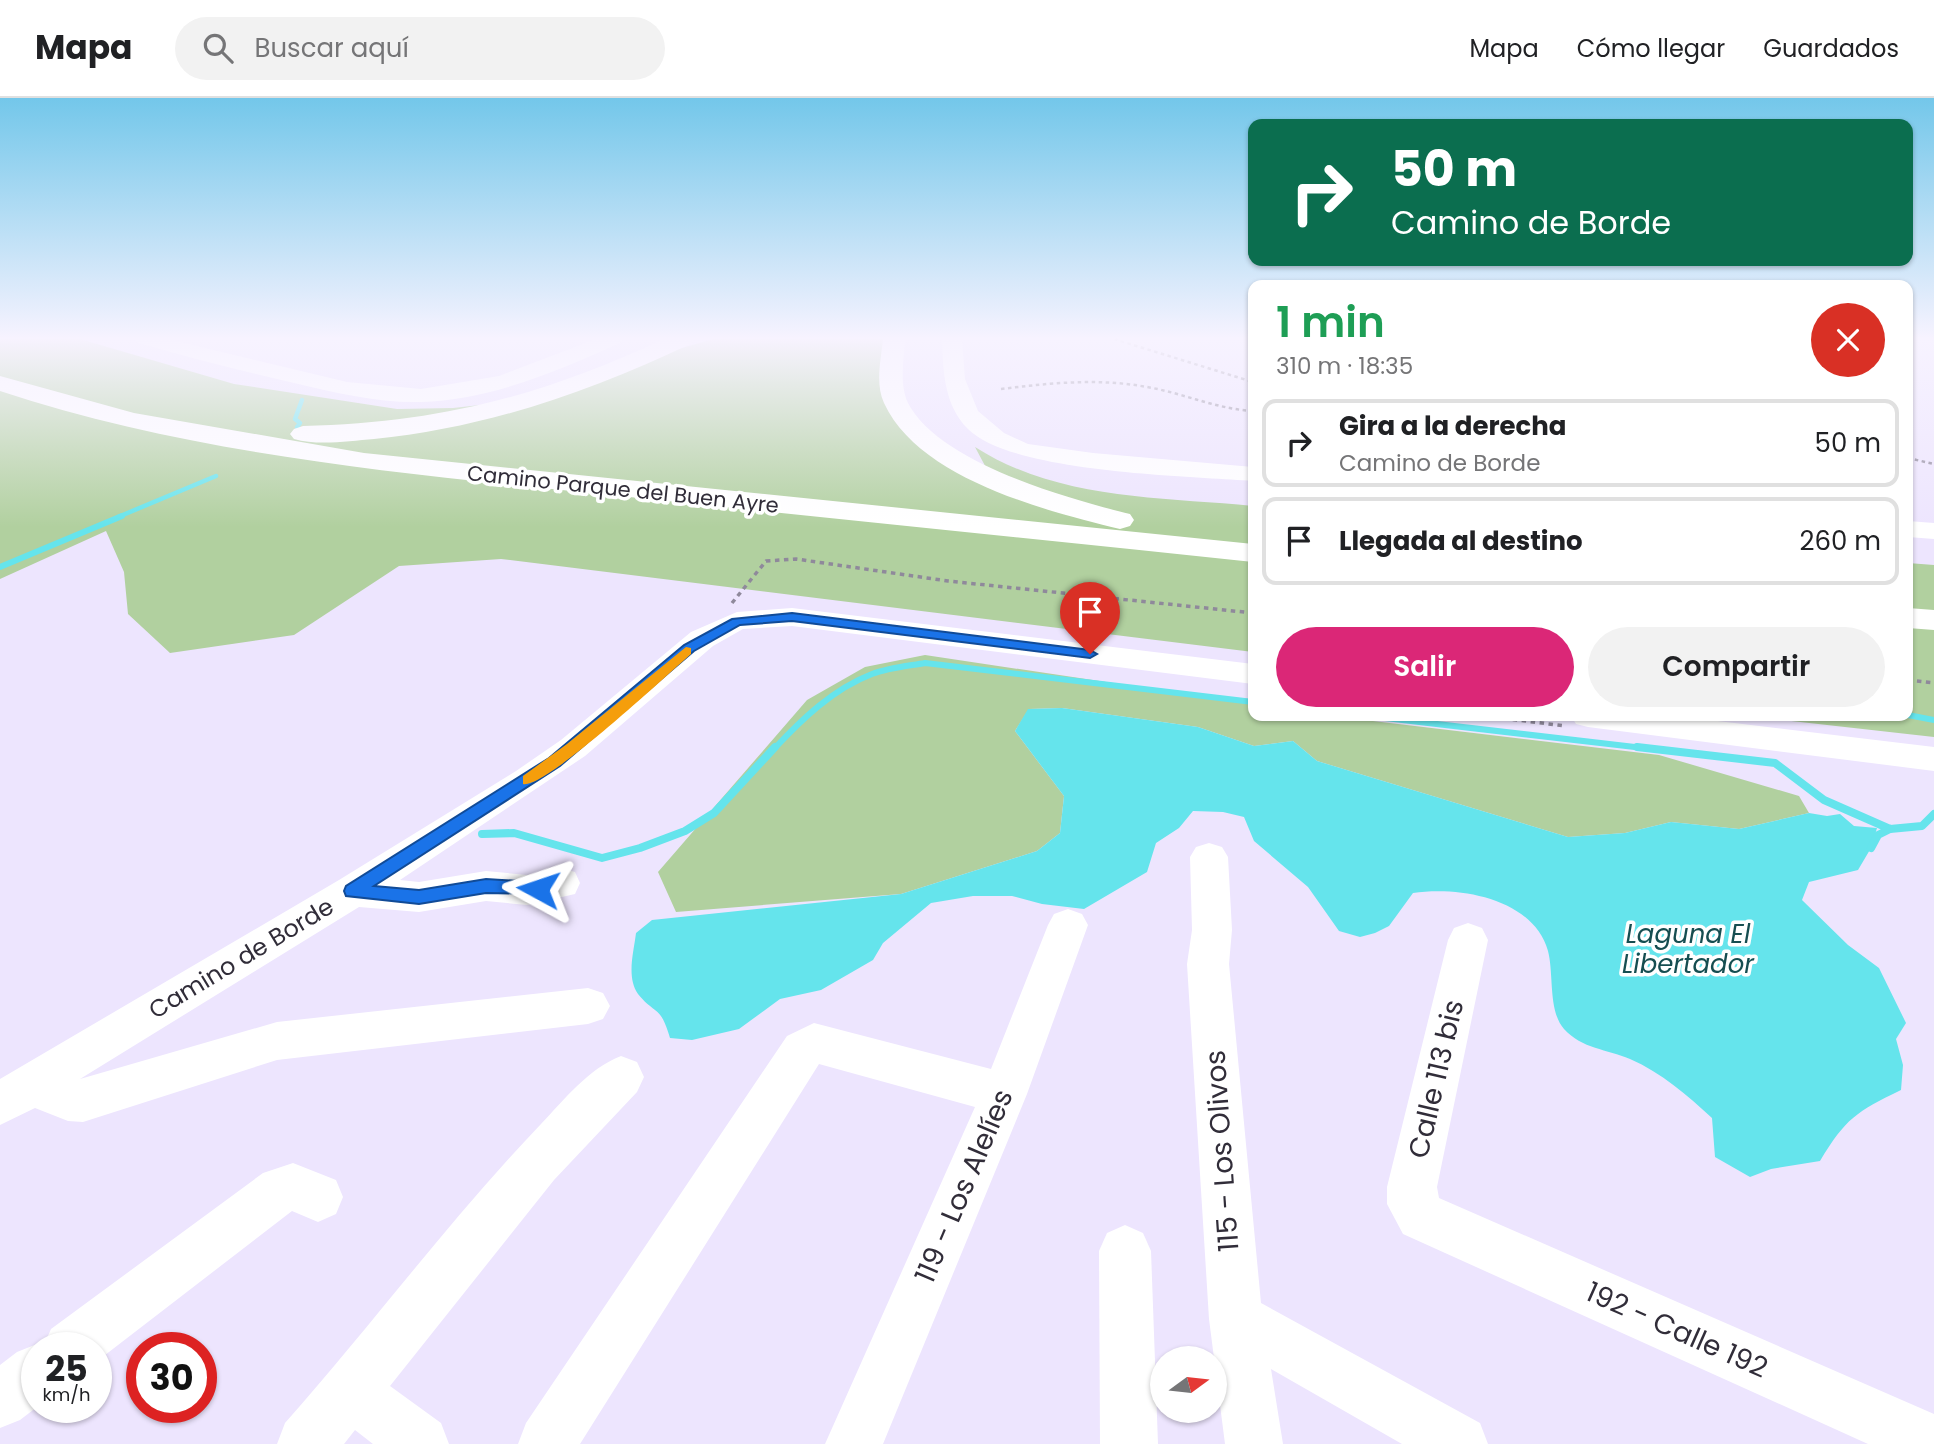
<!DOCTYPE html>
<html lang="es">
<meta charset="utf-8">
<style>
:root{--surface:#fff;--page:#f2f2f2;--text:#202124;--muted:#757577;--line:#e0e0e0;--accent:#db2777}
body{margin:0;font-family:Poppins,sans-serif;background:var(--page);color:var(--text);height:100vh;display:flex;flex-direction:column;font-size:26px;white-space:nowrap}
*{box-sizing:border-box;margin:0}
p{font-size:23px;color:var(--muted)}
.icon{flex:none;width:38px;height:38px;fill:none;stroke:currentColor;stroke-width:2;stroke-linecap:round;stroke-linejoin:round}
.map{position:relative;flex:1;overflow:hidden}
.sheet{position:absolute;left:1248px;top:182px;width:665px;height:441px;display:flex;flex-direction:column;background:var(--surface);border-radius:14px;box-shadow:0 2px 5px #0004}
.sheet>*{flex:none}
.guide{position:absolute;left:1248px;top:21px;width:665px;height:147px;border-radius:14px;box-shadow:0 2px 5px #0004;background:#0b6e4f;color:#fff;overflow:hidden}
.needle{width:46px;rotate:75deg}
.tools{position:absolute;left:1150px;top:1248px;display:grid;gap:14px}
.tools a{display:grid;place-items:center;width:77px;height:77px;border-radius:50%;background:var(--surface);box-shadow:0 2px 5px #0004;font-size:35px}
.speed{position:absolute;left:21px;top:1234px;display:flex;gap:14px;font-size:35px;font-weight:700;text-align:center}
.speed>*{display:grid;place-content:center;width:91px;height:91px;border-radius:50%;background:var(--surface);box-shadow:0 2px 5px #0004;line-height:1}
.speed small{font-size:18px;font-weight:400}
.speed .limit{border:10px solid #d22;background:#fff;color:#111}
.pin{position:absolute;display:grid;place-items:center;width:60px;height:60px;color:#fff;margin:-72px -30px;border-radius:50% 50% 50% 0;rotate:-45deg;box-shadow:0 0 7px #0007}
.pin .icon{rotate:45deg}
.me{position:absolute;width:77px;margin:-38px;rotate:275deg;stroke-linejoin:round;filter:drop-shadow(0 0 5px #0008)}
.turn{display:flex;align-items:center;gap:24px;height:147px;padding:0 28px;font-size:32px}
.turn .icon{width:91px;height:91px;stroke-width:2.5}
.turn b{display:block;font-size:49px;line-height:60px}
.round{display:grid;place-items:center;flex:none;width:74px;height:74px;border-radius:37px;background:var(--page)}
.headline{display:flex;align-items:center;justify-content:space-between;height:119px;padding:0 28px}
h1{font-size:42px;font-weight:600;line-height:52px;color:#1e9e55}
.primary-button{display:flex;gap:14px;margin-top:auto;padding:14px 28px}
.primary-button a{flex:1;height:80px;border-radius:42px;background:var(--accent);color:#fff;font-size:28px;font-weight:600;line-height:80px;text-align:center}
.primary-button a+a{background:var(--page);color:var(--text)}
ul{padding:0;list-style:none}
li{display:flex;align-items:center;gap:21px;height:88px;margin:0 14px 10px;padding:0 14px;border:4px solid var(--line);border-radius:14px}
li div{flex:1}
li b{display:block;font-size:26px}
li em{font-style:normal}
header{display:flex;align-items:center;gap:42px;box-sizing:border-box;height:98px;padding:0 35px;background:var(--surface);border-bottom:2px solid var(--line)}
header strong{font-size:33px}
nav{display:flex;gap:38px;margin-inline-start:auto;font-size:24px}
.search{width:490px;height:63px;background:var(--page);display:flex;align-items:center;gap:18px;box-sizing:border-box;padding:0 24px;border-radius:38px;color:var(--muted);font-size:26px}
.map>svg:first-child{display:block}
</style>
<header>
<strong>Mapa</strong>
<div class="search"><svg class="icon" aria-label="search" viewBox="0 0 24 24"><circle cx="10" cy="10" r="6"/><path d="M15 15l6 6"/></svg>Buscar aquí</div>
<nav><a>Mapa</a><a>Cómo llegar</a><a>Guardados</a></nav>
</header>
<div class="map">
<svg width="1934" height="1346" viewBox="0 0 1934 1346">
<rect width="100%" height="100%" fill="#ede5fe"/>
<g fill="#b1d09f">
<path d="M 0,241 L 80,241 L 234,286 L 397,311 L 453,310 L 489,306 L 713,241 L 894,241 L 892,287 L 898,310 L 991,379 L 975,349 C 1058,402 1159,399 1253,408 L 1253,554 L 501,461 L 399,468 L 294,537 L 170,555 L 128,516 L 124,474 L 106,433 L 0,481 Z"/>
<polygon points="1908,465 1934,467 1934,639 1747,618 1908,618"/>
<polygon points="925,557 1253,606 1253,618 1331,618 1659,657 1799,698 1809,715 1739,731 1671,724 1625,735 1568,739 1317,663 1293,643 1254,648 1198,629 1062,610 1029,611 1015,633 1064,698 1060,735 1037,753 901,796 676,814 658,774 807,602 865,569"/>
</g>
<path fill="#65e4ec" d="M 1062,610 L 1198,629 L 1254,648 L 1293,643 L 1317,663 L 1568,739 L 1625,735 L 1671,724 L 1739,731 L 1809,715 L 1827,718 L 1840,716 L 1854,728 L 1877,730 L 1871,750 L 1858,772 L 1809,784 L 1802,802 L 1848,847 L 1879,870 L 1906,925 L 1896,941 L 1903,967 L 1901,992 C 1856,1014 1846,1020 1820,1063 L 1771,1071 L 1750,1079 L 1715,1059 L 1712,1020 C 1687,997 1662,975 1630,961 C 1607,951 1582,951 1564,931 C 1548,913 1554,876 1548,853 C 1533,800 1459,788 1413,795 L 1389,828 L 1375,835 L 1360,839 L 1339,833 L 1308,789 L 1254,743 L 1244,719 L 1223,714 L 1193,713 L 1179,730 L 1156,745 L 1147,774 L 1084,811 L 1042,806 L 1012,798 L 973,798 L 931,805 L 883,845 L 873,862 L 821,892 L 780,901 L 739,931 L 692,942 L 670,940 C 660,906 656,918 638,896 C 626,879 634,853 636,835 L 652,822 L 901,796 L 1037,753 L 1060,735 L 1064,698 L 1015,633 L 1028,611 Z"/>
<g fill="none" stroke-linecap="round" stroke-linejoin="round">
<g stroke="#65e4ec" stroke-width="4.5">
<polyline points="297,329 300,325 295,321 302,302"/>
<polyline points="118,419 216,378"/>
</g>
<g stroke="#65e4ec" stroke-width="6">
<polyline points="0,469 122,418"/>
<polyline points="1908,617 1934,622"/>
<polyline points="1368,618 1652,651"/>
<path d="M 774,651 C 802,621 833,591 872,576 C 888,570 908,568 925,565 L 1253,604"/>
</g>
<g stroke="#65e4ec" stroke-width="8">
<polyline points="1637,649 1775,665 1824,702 1890,731 1922,728 1934,716"/>
<polyline points="482,736 514,735 602,760 640,750 685,733 714,715 775,649"/>
<polyline points="1871,750 1878,737 1890,731"/>
</g>
<g stroke="#8f899b" stroke-width="2.5" stroke-dasharray="3.5 3.5" stroke-linecap="butt">
<polyline points="1114,241 1253,284"/>
<path d="M 1001,291 C 1050,285 1099,280 1147,289 C 1183,295 1216,311 1253,313"/>
<polyline points="1908,360 1934,366"/>
</g>
<g stroke="#8f899b" stroke-width="3.5" stroke-dasharray="4.5 4.5" stroke-linecap="butt">
<polyline points="732,505 766,463 796,461 948,483 1253,515"/>
<polyline points="1908,582 1934,585"/>
<polyline points="1486,618 1565,628"/>
</g>
<g fill="#fff" fill-rule="evenodd">
<path d="M 136,241 L 168,241 L 347,284 L 421,291 L 499,278 L 596,241 L 623,241 L 620,245 C 558,273 490,302 421,304 C 378,305 336,295 294,285 C 242,273 190,260 139,245 Z"/>
<path d="M 942,241 L 962,241 L 965,281 L 978,313 L 1004,335 L 1028,346 L 1093,355 L 1253,369 L 1253,383 C 1188,378 1012,375 968,331 C 944,307 943,273 942,241 Z"/>
<polygon points="1908,423 1934,425 1934,441 1908,439"/>
<polygon points="792,510 1253,566 1253,586 792,528 743,531 713,548 585,658 400,782 419,784 486,773 527,777 561,770 575,774 580,785 575,796 527,807 486,803 419,814 359,809 80,981 277,924 588,890 603,895 610,908 603,921 588,926 277,962 83,1024 68,1023 35,1010 0,1027 0,981 339,782 516,673 561,642 691,534 737,514"/>
<polygon points="1571,618 1676,618 1934,649 1934,673 1588,629 1576,626"/>
<polygon points="1209,745 1222,749 1228,759 1232,832 1229,866 1261,1205 1480,1325 1488,1346 1402,1346 1271,1271 1283,1346 1225,1346 1209,1221 1187,866 1192,832 1190,759 1196,749"/>
<polygon points="1068,811 1082,816 1088,827 1027,996 883,1346 825,1346 975,1009 819,966 580,1346 518,1346 526,1325 787,938 814,925 991,971 1048,827 1054,816"/>
<polygon points="1468,825 1482,830 1488,842 1437,1089 1439,1100 1934,1316 1934,1346 1868,1346 1403,1136 1387,1106 1387,1089 1448,842 1454,830"/>
<path d="M 621,958 L 637,964 L 644,979 L 637,994 L 554,1082 L 390,1288 L 441,1325 L 449,1346 L 373,1346 L 355,1332 L 344,1346 L 277,1346 L 285,1325 C 372,1227 450,1121 541,1026 C 564,1002 589,970 621,958 Z"/>
<polygon points="293,1065 336,1082 343,1099 336,1116 318,1124 292,1113 96,1264 96,1250 37,1250 37,1309 20,1322 0,1330 0,1267 17,1254 37,1246 43,1249 51,1231 263,1075"/>
<polygon points="1125,1127 1143,1135 1151,1153 1158,1346 1100,1346 1099,1153 1107,1135"/>
</g>
<g fill="#fff" fill-rule="evenodd">
<path d="M 664,241 L 693,241 L 690,246 C 589,294 486,330 374,341 C 349,343 318,348 294,341 L 290,336 L 294,331 L 303,328 C 438,325 542,298 664,241 Z"/>
<path d="M 883,241 L 905,241 C 904,261 899,286 908,305 C 939,365 1069,401 1130,416 L 1134,422 L 1130,428 L 1120,431 C 1046,413 919,381 884,305 C 875,286 881,261 883,241 Z"/>
<path d="M 0,278 L 134,315 L 364,355 L 1253,446 L 1253,464 C 1036,441 818,419 601,396 C 398,375 194,357 0,293 Z"/>
<polygon points="1908,510 1934,512 1934,532 1908,530"/>
</g>
</g>
<linearGradient id="sky" x2="0" y2="1"><stop stop-color="#73c7ea"/><stop offset="0.56" stop-color="#f7f3ff"/><stop offset="1" stop-color="#f7f3ff" stop-opacity="0"/></linearGradient>
<rect width="1934" height="429" fill="url(#sky)"/>
<polygon fill="#1a73e8" stroke="#114b97" stroke-width="2" points="792,515 1090,552 1097,556 1090,560 792,523 740,527 694,553 560,668 374,788 419,792 486,781 538,784 545,786 547,791 545,796 486,795 419,806 346,798 344,793 346,788 549,660 684,547 732,521"/>
<path fill="#f59e0b" d="M 686,549 L 691,550 L 691,556 C 668,576 544,692 523,686 L 523,678 L 567,646 Z"/>
<g text-anchor="middle" dominant-baseline="central" stroke-width="7" stroke-linejoin="round" paint-order="stroke">
<g font-size="21" fill="#312d39" stroke="#fff">
<text transform="translate(623 391) rotate(6)">Camino Parque del Buen Ayre</text>
</g>
<g font-size="24" fill="#312d39" stroke="#fff">
<text transform="translate(241 860) rotate(-31)">Camino de Borde</text>
</g>
<g font-size="26" font-style="italic" fill="#164e51" stroke="#fff">
<text x="1688" y="836">Laguna El<tspan x="1688" dy="30">Libertador</tspan></text>
</g>
<g font-size="28" fill="#312d39" stroke="#fff">
<text transform="translate(1436 981) rotate(-77)">Calle 113 bis</text>
<text transform="translate(1222 1053) rotate(-94)">115 - Los Olivos</text>
<text transform="translate(964 1088) rotate(-67)">119 - Los Alelíes</text>
<text transform="translate(1677 1232) rotate(24)">192 - Calle 192</text>
</g>
</g>
</svg>
<div class="tools">
<a><svg class="needle" viewBox="-14 -14 28 28"><path d="M0-13l5 13h-10z" fill="#e53935"/><path d="M0 13l5-13h-10z" fill="#757577"/></svg></a>
</div>
<div class="speed"><div>25<small>km/h</small></div><div class="limit">30</div></div>
<div class="pin" style="left:1090px;top:556px;background:#d93025"><svg class="icon" aria-label="arrive" viewBox="0 0 24 24"><path d="M6 21V4h12l-3 4 3 4H6"/></svg></div>
<svg class="me" style="left:538px;top:791px" viewBox="-20 -20 40 40"><path d="M0-17L14 15 0 8-14 15z" fill="#1a73e8" stroke="#fff" stroke-width="4"/></svg>
<div class="guide">
<div class="turn"><svg class="icon" aria-label="right" viewBox="0 0 24 24"><path d="M7 20v-9h11M14 6l5 5-5 5"/></svg><div><b>50 m</b>Camino de Borde</div></div>
</div>
<section class="sheet">
<div class="headline"><div><h1>1 min</h1><p>310 m · 18:35</p></div><a class="round" style="background:#d93025;color:#fff"><svg class="icon" aria-label="close" viewBox="0 0 24 24"><path d="M6 6l12 12M18 6L6 18"/></svg></a></div>
<ul>
<li><svg class="icon" aria-label="right" viewBox="0 0 24 24"><path d="M7 20v-9h11M14 6l5 5-5 5"/></svg><div><b>Gira a la derecha</b><p>Camino de Borde</p></div><em>50 m</em></li>
<li><svg class="icon" aria-label="arrive" viewBox="0 0 24 24"><path d="M6 21V4h12l-3 4 3 4H6"/></svg><div><b>Llegada al destino</b></div><em>260 m</em></li>
</ul>
<div class="primary-button"><a>Salir</a><a>Compartir</a></div>
</section>
</div>
